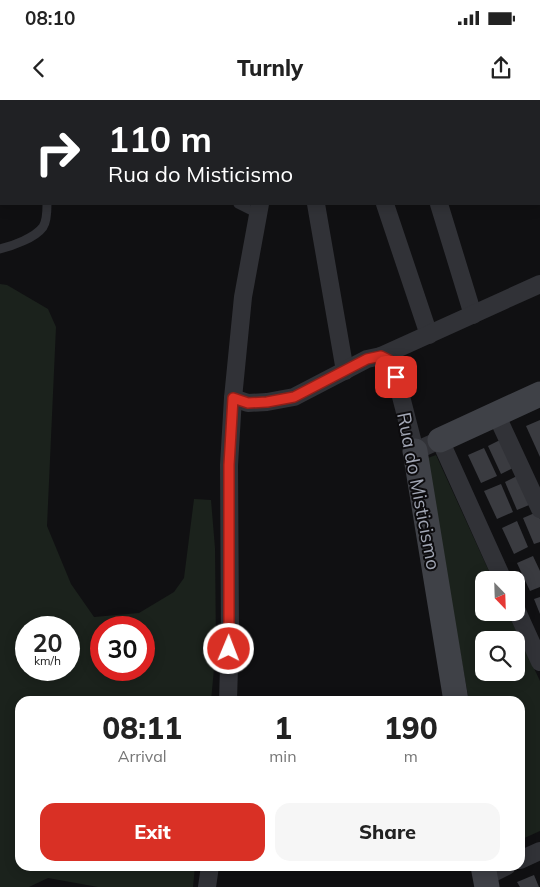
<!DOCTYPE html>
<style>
:root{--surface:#fff;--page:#f6f6f6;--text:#222;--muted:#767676;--accent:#d93025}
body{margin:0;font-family:Mulish,sans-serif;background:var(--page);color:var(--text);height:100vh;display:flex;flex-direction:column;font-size:19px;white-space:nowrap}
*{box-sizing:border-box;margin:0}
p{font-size:16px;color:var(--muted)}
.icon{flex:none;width:28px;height:28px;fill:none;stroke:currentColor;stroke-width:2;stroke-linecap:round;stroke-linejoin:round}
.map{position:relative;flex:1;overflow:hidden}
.details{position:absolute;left:15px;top:596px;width:510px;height:175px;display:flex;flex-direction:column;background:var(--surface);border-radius:15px;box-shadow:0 2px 12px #0003}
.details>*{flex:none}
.top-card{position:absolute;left:0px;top:0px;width:540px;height:105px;box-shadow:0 2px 12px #0003;background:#202124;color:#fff;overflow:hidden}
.needle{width:32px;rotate:157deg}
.controls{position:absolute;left:475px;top:471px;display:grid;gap:10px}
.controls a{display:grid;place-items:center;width:50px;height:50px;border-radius:10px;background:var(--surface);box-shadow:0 2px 12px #0003;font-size:25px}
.speed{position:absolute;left:15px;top:516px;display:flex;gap:10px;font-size:25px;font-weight:700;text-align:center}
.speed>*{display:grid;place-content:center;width:65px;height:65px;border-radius:50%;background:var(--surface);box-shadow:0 2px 12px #0003;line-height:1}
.speed small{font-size:12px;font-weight:400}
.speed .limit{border:8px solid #d22;background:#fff;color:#111}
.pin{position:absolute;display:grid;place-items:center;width:42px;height:42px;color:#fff;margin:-21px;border-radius:10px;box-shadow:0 2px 8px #0006}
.me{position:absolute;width:55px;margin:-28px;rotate:1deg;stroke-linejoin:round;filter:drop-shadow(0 0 4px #0008)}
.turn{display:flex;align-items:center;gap:18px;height:105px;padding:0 25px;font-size:22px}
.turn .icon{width:65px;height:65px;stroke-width:2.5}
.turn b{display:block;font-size:35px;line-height:42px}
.eta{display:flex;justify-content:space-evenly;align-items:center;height:85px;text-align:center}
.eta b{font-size:30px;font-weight:800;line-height:35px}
.action{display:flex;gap:10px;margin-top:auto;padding:10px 25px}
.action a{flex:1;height:58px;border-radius:15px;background:var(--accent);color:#fff;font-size:20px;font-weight:800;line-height:58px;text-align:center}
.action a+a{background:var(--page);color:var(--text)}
.status{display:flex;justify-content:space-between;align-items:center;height:35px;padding:0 25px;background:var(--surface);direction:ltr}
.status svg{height:14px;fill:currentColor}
header{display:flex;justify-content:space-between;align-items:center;height:65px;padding:0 25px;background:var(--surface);font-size:22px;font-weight:800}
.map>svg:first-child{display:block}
</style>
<div class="status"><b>08:10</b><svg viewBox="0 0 49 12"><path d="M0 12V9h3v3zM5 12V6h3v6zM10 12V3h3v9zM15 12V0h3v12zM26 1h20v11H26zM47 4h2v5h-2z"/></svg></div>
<header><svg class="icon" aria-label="back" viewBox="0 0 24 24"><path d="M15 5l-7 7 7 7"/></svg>Turnly<svg class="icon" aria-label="share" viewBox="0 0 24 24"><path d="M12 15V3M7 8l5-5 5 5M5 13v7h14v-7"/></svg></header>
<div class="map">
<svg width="540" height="787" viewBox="0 0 540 787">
<rect width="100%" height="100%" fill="#101012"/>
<g fill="#1b221c" fill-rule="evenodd">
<path d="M 0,184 L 7,185 L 48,209 L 56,227 L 47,426 L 71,484 L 94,517 L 139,513 L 174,492 L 184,478 L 194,399 L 211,400 L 215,448 L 216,547 L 211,601 L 20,601 L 20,766 L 195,766 L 193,787 L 98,787 L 48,778 L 29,787 L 0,787 ZM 26,528 L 69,528 L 69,570 L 26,570 ZM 101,528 L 144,528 L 144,570 L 101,570 Z"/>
<path d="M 436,355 L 493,480 L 484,480 L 484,512 L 508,513 L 540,581 L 540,731 L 520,740 L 520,601 L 469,601 L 425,359 ZM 484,540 L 516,540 L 516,572 L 484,572 Z"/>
</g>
<g fill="#3a3b40">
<polygon points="540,320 540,357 526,326"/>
<polygon points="504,338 517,366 501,374 488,346"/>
<polygon points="484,348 497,376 481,383 468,355"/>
<polygon points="521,374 534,403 517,410 505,382"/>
<polygon points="501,384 513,412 497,419 484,391"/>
<polygon points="537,412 540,419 540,442 534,444 523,418"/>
<polygon points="517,421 528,447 514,454 502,428"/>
<polygon points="533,456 540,471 540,487 530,491 517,463"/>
<polygon points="540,497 540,514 534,499"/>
<polygon points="534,775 539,787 520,787 517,782"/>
</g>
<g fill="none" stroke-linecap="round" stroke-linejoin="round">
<g stroke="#313237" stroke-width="9">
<polyline points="469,0 470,1"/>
<polyline points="0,6 1,6"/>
<polyline points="238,104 258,114"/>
<path d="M 0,149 C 12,146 35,138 43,127 C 47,121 47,111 47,104"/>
</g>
<g stroke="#313237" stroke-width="18">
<polyline points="350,0 351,1"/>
<polyline points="404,0 405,1"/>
<polyline points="291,1 291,0"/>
<polyline points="539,63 540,65"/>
<polyline points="316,104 345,271"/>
<polyline points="385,104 429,235"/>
<polyline points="439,104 473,215"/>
<polyline points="381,256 540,184"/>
<polyline points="233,298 248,303 267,302 294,297 367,259 381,256 389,260 396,277 415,351 440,340 503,480"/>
<polyline points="496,314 540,409"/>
<polyline points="516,509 540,562"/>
<polyline points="228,601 230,532 229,365 233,298 243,197 260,104"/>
<polyline points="520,760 540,751"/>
<polyline points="485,777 507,766"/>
<polyline points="207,787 210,766"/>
</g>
<g stroke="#3f4147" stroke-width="25">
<polyline points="440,340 540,294"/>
<polyline points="415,351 456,601"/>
<polyline points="483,766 487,787"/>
</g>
</g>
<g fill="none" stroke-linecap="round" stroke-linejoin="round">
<g stroke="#8d1f18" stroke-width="12">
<polyline id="route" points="229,549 229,365 233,298 248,303 267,302 294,297 367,259 381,256 389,260 396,277"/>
</g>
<use href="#route" stroke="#d93025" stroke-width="9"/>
</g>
<g text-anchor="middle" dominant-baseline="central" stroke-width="4" stroke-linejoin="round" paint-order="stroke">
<g font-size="19" fill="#a1a6b4" stroke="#0c0b0d">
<text transform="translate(419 391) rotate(79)">Rua do Misticismo</text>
</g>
</g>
</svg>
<div class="controls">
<a><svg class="needle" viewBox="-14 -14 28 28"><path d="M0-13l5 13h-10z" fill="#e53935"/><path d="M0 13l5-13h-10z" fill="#767676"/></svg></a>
<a><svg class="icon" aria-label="search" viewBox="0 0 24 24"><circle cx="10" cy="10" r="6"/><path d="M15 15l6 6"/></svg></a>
</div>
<div class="speed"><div>20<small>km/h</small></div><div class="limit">30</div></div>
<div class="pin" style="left:396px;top:277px;background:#d93025"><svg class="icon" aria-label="arrive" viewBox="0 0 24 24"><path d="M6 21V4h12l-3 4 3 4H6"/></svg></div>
<svg class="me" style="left:229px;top:549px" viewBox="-20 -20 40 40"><circle r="17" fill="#d93025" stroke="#fff" stroke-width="3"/><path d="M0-11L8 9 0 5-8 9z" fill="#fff"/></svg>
<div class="top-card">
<div class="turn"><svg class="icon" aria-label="right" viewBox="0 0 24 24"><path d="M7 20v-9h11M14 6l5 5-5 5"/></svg><div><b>110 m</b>Rua do Misticismo</div></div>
</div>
<section class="details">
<div class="eta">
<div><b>08:11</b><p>Arrival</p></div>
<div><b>1</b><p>min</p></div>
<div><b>190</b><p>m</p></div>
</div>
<div class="action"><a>Exit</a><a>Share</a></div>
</section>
</div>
